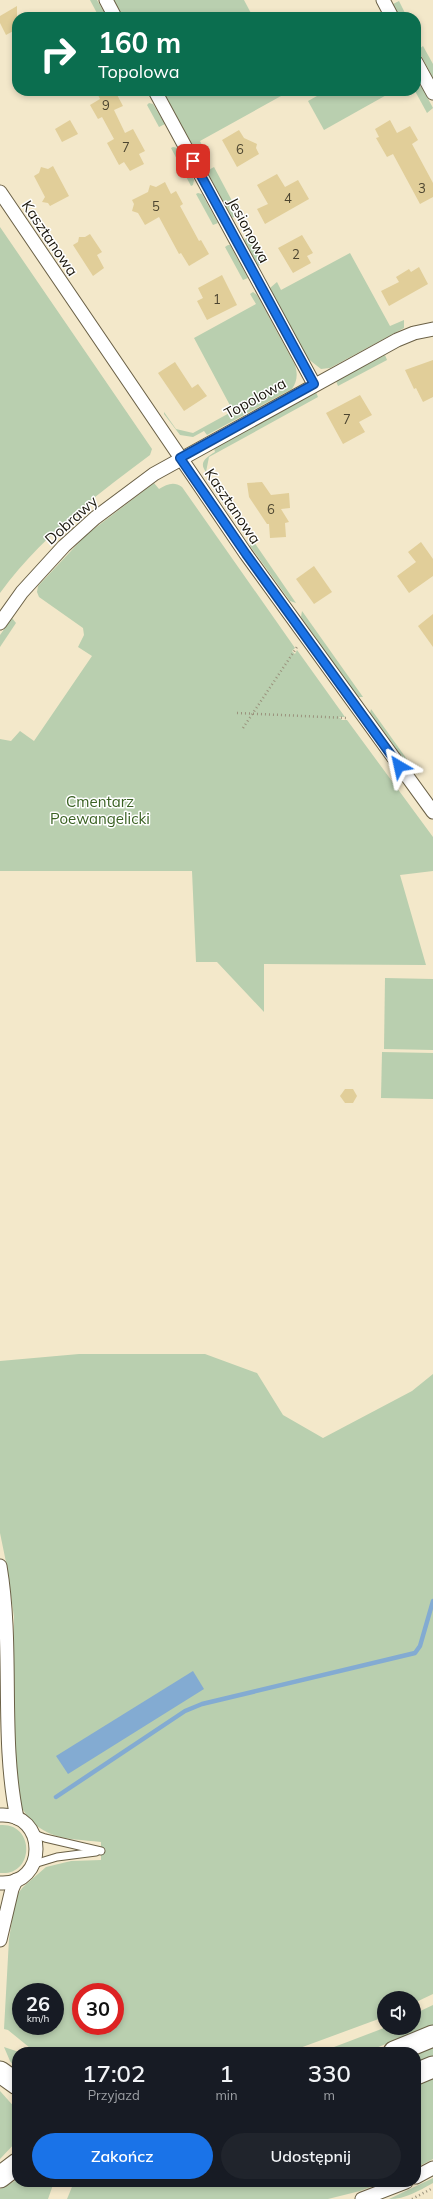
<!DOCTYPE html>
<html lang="pl">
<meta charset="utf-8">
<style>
:root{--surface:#171b24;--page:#20242c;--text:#f1f3f6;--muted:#9ea1a6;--accent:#1a73e8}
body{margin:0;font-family:Mulish,sans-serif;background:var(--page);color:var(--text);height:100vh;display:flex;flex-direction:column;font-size:15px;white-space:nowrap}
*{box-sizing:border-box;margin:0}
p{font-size:13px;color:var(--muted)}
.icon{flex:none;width:22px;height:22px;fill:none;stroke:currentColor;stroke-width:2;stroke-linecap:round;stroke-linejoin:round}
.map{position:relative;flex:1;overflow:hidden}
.side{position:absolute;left:12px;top:2047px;width:409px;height:140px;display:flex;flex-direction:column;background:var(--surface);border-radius:16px;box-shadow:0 2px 6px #0003}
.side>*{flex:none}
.hud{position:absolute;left:12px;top:12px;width:409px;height:84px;border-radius:16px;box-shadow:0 2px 6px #0003;background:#0b6e4f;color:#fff;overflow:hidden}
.buttons{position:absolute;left:377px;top:1991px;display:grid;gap:8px}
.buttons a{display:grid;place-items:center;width:44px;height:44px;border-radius:50%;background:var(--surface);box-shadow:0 2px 6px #0003;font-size:20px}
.speed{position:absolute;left:12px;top:1983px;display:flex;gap:8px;font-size:20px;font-weight:700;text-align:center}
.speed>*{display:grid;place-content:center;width:52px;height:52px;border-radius:50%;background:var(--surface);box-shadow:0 2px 6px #0003;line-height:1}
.speed small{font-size:10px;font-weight:400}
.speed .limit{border:6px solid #d22;background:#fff;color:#111}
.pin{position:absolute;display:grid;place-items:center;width:34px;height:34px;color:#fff;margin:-17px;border-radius:8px;box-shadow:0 2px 6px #0006}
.me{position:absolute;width:44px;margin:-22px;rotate:324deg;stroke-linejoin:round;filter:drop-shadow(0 0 3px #0008)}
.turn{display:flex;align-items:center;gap:14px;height:84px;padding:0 20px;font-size:18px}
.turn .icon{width:52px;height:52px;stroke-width:2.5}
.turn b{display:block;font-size:28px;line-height:34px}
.eta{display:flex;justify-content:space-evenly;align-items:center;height:68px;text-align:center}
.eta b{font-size:24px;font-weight:600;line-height:28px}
.cta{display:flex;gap:8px;margin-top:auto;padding:8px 20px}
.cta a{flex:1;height:46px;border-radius:24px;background:var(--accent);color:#fff;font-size:16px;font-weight:600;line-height:46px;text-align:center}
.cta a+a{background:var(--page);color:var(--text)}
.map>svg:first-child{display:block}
</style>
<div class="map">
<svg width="433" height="2199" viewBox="0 0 433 2199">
<rect width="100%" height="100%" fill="#f3e8ca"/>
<g fill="#b9cfaf" fill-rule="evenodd">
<polygon points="90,0 97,0 107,17 99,17"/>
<polygon points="113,0 244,0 253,17 123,17"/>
<polygon points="399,1 407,17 400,17 393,4"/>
<polygon points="423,46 433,64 433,78 418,50"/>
<polygon points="416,76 433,108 427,113 415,91"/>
<polygon points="163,91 290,91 200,141 204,149 200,150 194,148"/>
<polygon points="326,91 389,91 390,93 324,130 308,101"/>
<polygon points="149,103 153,104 165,124 159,127 147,105"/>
<polygon points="173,147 178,148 194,180 193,185 191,186 171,148"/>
<polygon points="214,167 239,214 232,218 207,171"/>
<polygon points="198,193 202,194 218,223 213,225 196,194"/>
<path d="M 0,227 L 152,449 L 150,455 C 95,496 41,537 0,593 Z"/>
<polygon points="251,235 266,262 258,266 244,240"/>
<polygon points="228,245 230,245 248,278 243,280 225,247"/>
<polygon points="350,253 390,326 404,320 404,328 330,368 321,369 307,358 270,288 277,282 281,290"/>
<path d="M 253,292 L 257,295 L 295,365 C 298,375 297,381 292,389 L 207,435 L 204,431 L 193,437 L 180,435 L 164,414 L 164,412 L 176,429 L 193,433 L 233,411 L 194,338 L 256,304 L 250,294 Z"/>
<polygon points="385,355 387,360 338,386 336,381"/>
<path d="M 316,392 L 318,397 L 209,457 L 206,472 C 198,462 207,457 215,452 L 214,448 Z"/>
<path d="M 154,483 L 159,489 C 167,484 174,481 182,487 L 295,648 L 292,651 L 295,654 L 297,650 L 345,717 L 339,717 L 342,720 L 347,720 L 433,837 L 433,871 L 400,875 L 426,965 L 264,964 L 264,1012 L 217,962 L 196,962 L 192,871 L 0,871 L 0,739 L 11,741 L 20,731 L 34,741 L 92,656 L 78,647 L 84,635 L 83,628 L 39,597 L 37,592 L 38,586 L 86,535 Z"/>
<polygon points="252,539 296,603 290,601 250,546"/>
<polygon points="302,611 363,697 358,697 301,617"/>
<polygon points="12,618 16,623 0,647 0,635"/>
<polygon points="371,709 416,772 412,770 370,713"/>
<polygon points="385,978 433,979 433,1050 384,1049"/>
<polygon points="382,1052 433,1053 433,1099 381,1098"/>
<path d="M 79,1354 L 205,1354 L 257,1373 L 283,1415 L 323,1438 L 412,1391 L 433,1374 L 433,1994 L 414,2003 L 414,1998 L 384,1998 L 384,2017 L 289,2052 L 35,2052 L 8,2030 L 4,2029 L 9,1939 L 16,1896 L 23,1887 L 46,1867 L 71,1861 L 101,1860 L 101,1842 C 64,1838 39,1840 19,1803 L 12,1745 L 14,1617 L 7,1567 L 0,1533 L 0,1361 ZM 21,1992 L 55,1992 L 55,2026 L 21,2026 ZM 81,1992 L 115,1992 L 115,2026 L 81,2026 Z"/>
<path d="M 0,1825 C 35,1822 35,1876 0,1873 Z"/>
<polygon points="433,2005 433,2025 366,2052 321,2052 384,2028 414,2028 414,2014"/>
<polygon points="4,2047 19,2052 17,2052 17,2070 10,2061"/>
<polygon points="433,2047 433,2057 416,2063 416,2054"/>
<polygon points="433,2078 433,2159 416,2168 416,2084"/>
<polygon points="0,2091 17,2110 16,2142 0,2159"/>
<path d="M 433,2178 L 433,2183 C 418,2191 406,2199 389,2199 Z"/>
<polygon points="17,2180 17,2182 54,2182 48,2199 0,2199 0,2189"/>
<polygon points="74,2182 384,2182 360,2191 328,2199 67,2199"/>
</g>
<polygon fill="#83abd2" points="193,1671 204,1689 68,1774 56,1756"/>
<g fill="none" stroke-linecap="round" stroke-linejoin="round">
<polyline stroke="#83abd2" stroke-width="4.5" points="56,1797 185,1711 202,1704 415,1653 420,1646 433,1601"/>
</g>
<g fill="#e1ce99">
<polygon points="17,6 17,29 6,35 0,23 0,16"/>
<polygon points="96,91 115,91 123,106 114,110 125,133 133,129 145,151 139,154 144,164 130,171 124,162 119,165 107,143 114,139 102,117 98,119 90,105 100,99"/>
<polygon points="70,120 78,134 62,142 55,129"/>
<polygon points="390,120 397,133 410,126 418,140 412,144 433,183 433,197 420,204 393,154 387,157 376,138 379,137 375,129"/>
<polygon points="239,130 244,138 257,144 256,148 259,154 237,167 222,140"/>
<polygon points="53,166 69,196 50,206 48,203 42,202 45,197 34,176 39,173 41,167 48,169"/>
<polygon points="277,174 285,187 298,180 309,199 265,224 257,209 268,204 257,185"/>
<polygon points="165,182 171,194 176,191 183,204 180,206 199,241 201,240 209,254 189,266 181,253 179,254 159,217 145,225 138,213 132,211 134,204 132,200 148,192 150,185 156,187"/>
<polygon points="90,234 102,252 97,255 104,268 93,276 73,245 78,242 79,237 85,237"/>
<polygon points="302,235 313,253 307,256 311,263 293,273 278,248"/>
<polygon points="419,267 428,284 389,306 381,291 399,282 396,277 409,269 411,272"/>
<polygon points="222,275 237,305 207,320 197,301 203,298 198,288"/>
<polygon points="433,360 433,397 423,402 416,388 414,389 405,370"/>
<polygon points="175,362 192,388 198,384 207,396 184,411 158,373"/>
<polygon points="360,395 372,415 359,422 365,432 343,444 326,413"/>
<polygon points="262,482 271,495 289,493 290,508 281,509 289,522 285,523 286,537 270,538 269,524 267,524 249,497 247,483"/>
<polygon points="421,542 433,559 433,576 409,593 397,576 416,562 408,552"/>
<polygon points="314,566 332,592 314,604 296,579"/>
<polygon points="433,614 433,647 418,626"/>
<polygon points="345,1089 353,1089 357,1096 353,1103 345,1103 340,1096"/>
</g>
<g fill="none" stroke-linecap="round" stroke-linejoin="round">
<g stroke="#6a6046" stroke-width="9">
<g id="service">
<polyline points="34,1834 45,1838 101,1851"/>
<polyline points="34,1864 57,1857 96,1852"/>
</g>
</g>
<g stroke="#6a6046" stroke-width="15">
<g id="minor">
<polyline points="106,0 115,17"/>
<polyline points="383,0 392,17"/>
<polyline points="416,62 433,93"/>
<polyline points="155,91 314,384"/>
<polyline points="0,192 246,554 433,812"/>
<polyline points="0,623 22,592 64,546 95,518 154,474 397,340 414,333 433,329"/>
<path d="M 0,1566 C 14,1649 0,1736 17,1818"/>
<path d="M 0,1815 C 48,1812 48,1886 0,1883"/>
<polyline points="0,1940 12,1889 16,1880"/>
<polyline points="416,2177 433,2168"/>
<polyline points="362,2199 406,2182"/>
</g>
</g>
<g stroke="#6a6046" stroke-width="23">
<g id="primary">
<polyline points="394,2052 433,2036"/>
<polyline points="0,2072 17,2084"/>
<polyline points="416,2074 433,2067"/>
<polyline points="0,2177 17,2164"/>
</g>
</g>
<g stroke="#9a927c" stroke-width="2.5" stroke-dasharray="1 3" stroke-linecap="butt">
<polyline points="237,713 347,718"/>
<polyline points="243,728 297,647"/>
<polyline points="412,2199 433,2188"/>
</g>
<use href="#service" stroke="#fff" stroke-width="7"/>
<use href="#minor" stroke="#fff" stroke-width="13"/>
<use href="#primary" stroke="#fff" stroke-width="21"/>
</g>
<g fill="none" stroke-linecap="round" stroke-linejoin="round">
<g stroke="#114b97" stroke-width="10">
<polyline id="route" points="193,161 314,384 180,458 246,554 399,766"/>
</g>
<use href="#route" stroke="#1a73e8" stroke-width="7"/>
</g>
<g text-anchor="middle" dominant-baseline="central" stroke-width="3" stroke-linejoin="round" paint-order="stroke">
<g font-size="13" fill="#4c4530">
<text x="106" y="105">9</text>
<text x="126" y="147">7</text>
<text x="240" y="149">6</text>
<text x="422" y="188">3</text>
<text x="288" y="198">4</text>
<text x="156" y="206">5</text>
<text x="296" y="254">2</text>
<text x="217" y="299">1</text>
<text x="347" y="419">7</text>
<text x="271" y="509">6</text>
</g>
<g font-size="15" fill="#1b170d" stroke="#fff">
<text transform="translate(249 230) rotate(62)">Jesionowa</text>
<text transform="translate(50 238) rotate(56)">Kasztanowa</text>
<text transform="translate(255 398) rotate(-29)">Topolowa</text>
<text transform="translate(233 506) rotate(56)">Kasztanowa</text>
<text transform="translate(71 520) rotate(-42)">Dobrawy</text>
</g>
<g font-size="15" fill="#3a6123" stroke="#fff">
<text x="100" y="801">Cmentarz<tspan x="100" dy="17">Poewangelicki</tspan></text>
</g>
</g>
</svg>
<div class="buttons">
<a><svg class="icon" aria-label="sound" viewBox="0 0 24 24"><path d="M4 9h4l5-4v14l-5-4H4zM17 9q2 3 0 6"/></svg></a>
</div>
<div class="speed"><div>26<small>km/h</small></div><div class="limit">30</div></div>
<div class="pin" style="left:193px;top:161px;background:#d93025"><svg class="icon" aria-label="arrive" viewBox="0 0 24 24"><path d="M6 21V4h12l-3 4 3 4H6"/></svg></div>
<svg class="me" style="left:399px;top:766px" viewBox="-20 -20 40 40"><path d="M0-17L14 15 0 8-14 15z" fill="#1a73e8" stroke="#fff" stroke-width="4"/></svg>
<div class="hud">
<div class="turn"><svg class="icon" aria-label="right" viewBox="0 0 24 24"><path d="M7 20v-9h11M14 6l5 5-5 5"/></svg><div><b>160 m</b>Topolowa</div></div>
</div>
<section class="side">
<div class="eta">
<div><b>17:02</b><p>Przyjazd</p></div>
<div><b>1</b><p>min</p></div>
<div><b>330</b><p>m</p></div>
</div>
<div class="cta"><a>Zakończ</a><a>Udostępnij</a></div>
</section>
</div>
